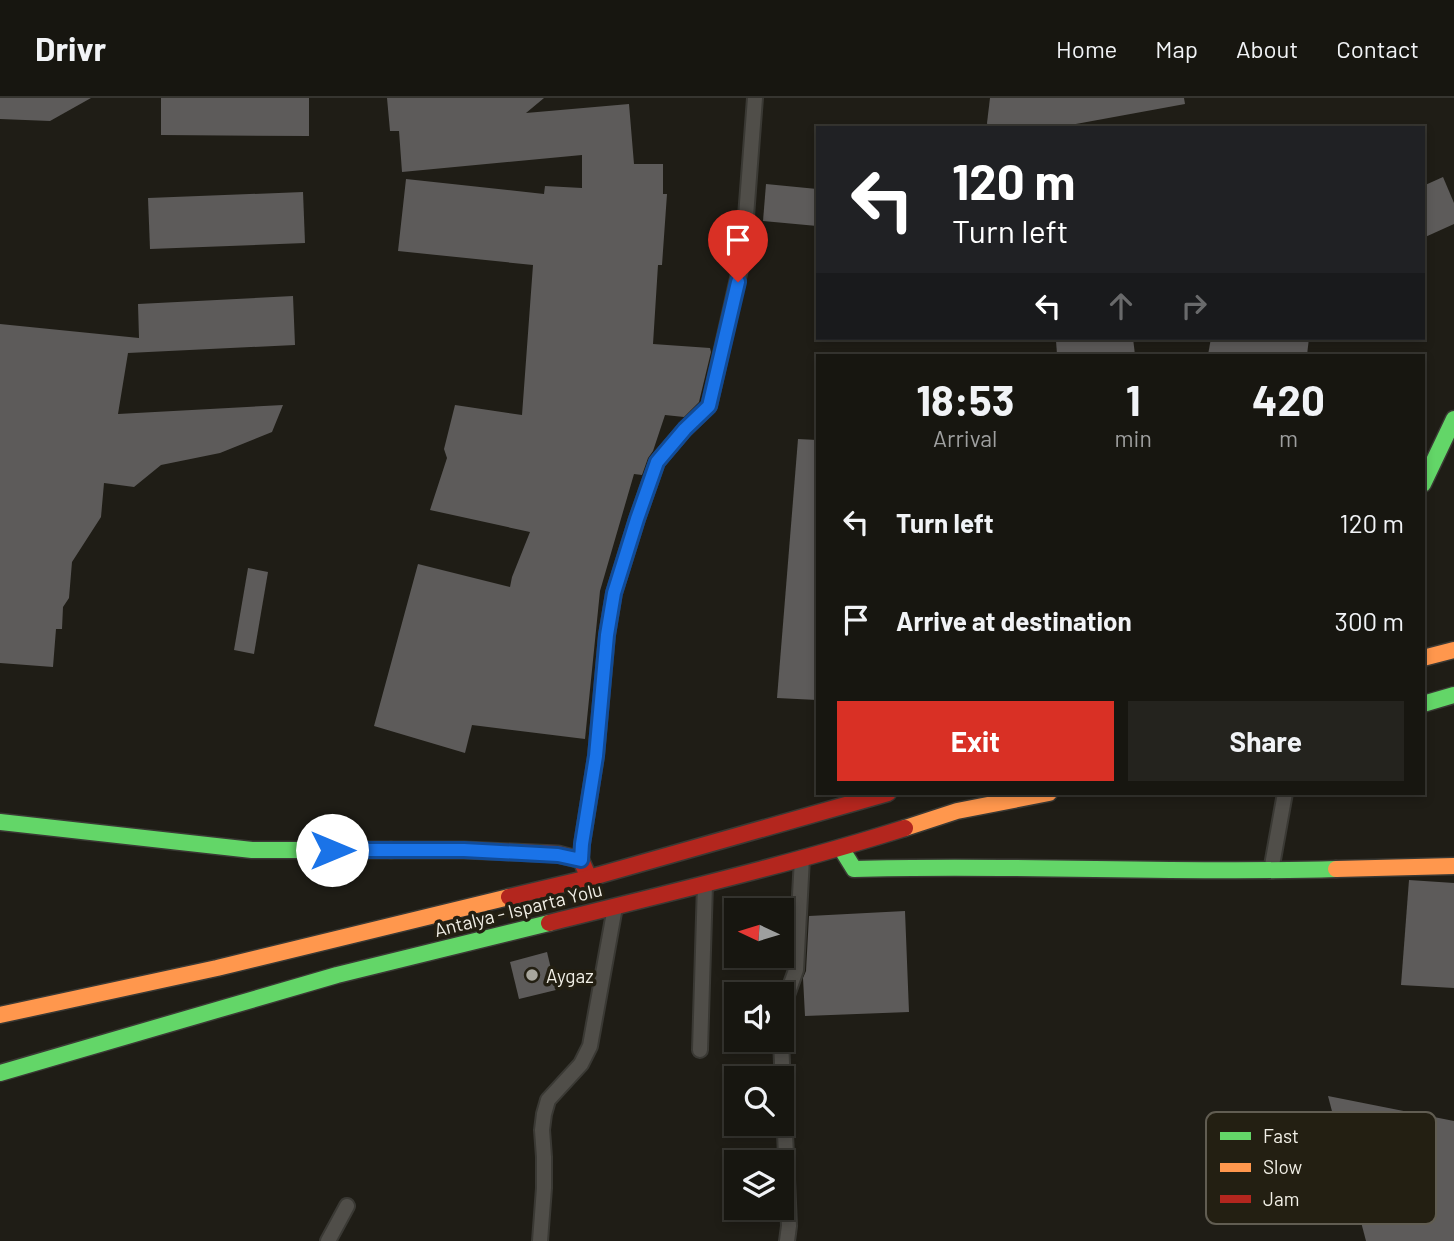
<!DOCTYPE html>
<style>
:root{--surface:#171610;--page:#24231e;--text:#f1f3f6;--muted:#9e9f9f;--line:#363530;--accent:#d93025}
body{margin:0;font-family:Barlow,sans-serif;background:var(--page);color:var(--text);height:100vh;display:flex;flex-direction:column;font-size:26px;white-space:nowrap}
*{box-sizing:border-box;margin:0}
p{font-size:23px;color:var(--muted)}
.icon{flex:none;width:38px;height:38px;fill:none;stroke:currentColor;stroke-width:2;stroke-linecap:round;stroke-linejoin:round}
.map{position:relative;flex:1;overflow:hidden}
.sheet{position:absolute;left:816px;top:256px;width:609px;height:441px;display:flex;flex-direction:column;background:var(--surface);border-radius:0px;box-shadow:0 4px 10px #0003,0 0 0 2px var(--line)}
.sheet>*{flex:none}
.top-card{position:absolute;left:816px;top:28px;width:609px;height:214px;border-radius:0px;box-shadow:0 4px 10px #0003,0 0 0 2px var(--line);background:#202124;color:#fff;overflow:hidden}
.needle{width:46px;rotate:274deg}
.controls{position:absolute;left:724px;top:800px;display:grid;gap:14px}
.controls a{display:grid;place-items:center;width:70px;height:70px;border-radius:0px;background:var(--surface);box-shadow:0 4px 10px #0003,0 0 0 2px var(--line);font-size:35px}
.pin{position:absolute;display:grid;place-items:center;width:60px;height:60px;color:#fff;margin:-72px -30px;border-radius:50% 50% 50% 0;rotate:-45deg;box-shadow:0 0 7px #0007}
.pin .icon{rotate:45deg}
.me{position:absolute;width:77px;margin:-38px;rotate:90deg;stroke-linejoin:round;filter:drop-shadow(0 0 5px #0008)}
.turn{display:flex;align-items:center;gap:24px;height:147px;padding:0 21px;font-size:32px}
.turn .icon{width:91px;height:91px;stroke-width:2.5}
.turn b{display:block;font-size:49px;line-height:60px}
.lanes{display:flex;align-items:center;height:66px;padding:0 21px;background:#0003;justify-content:center;gap:35px;direction:ltr}
.lanes .off{opacity:.35}
.eta{display:flex;justify-content:space-evenly;align-items:center;height:119px;text-align:center}
.eta b{font-size:42px;font-weight:700;line-height:49px}
.primary-button{display:flex;gap:14px;margin-top:auto;padding:14px 21px}
.primary-button a{flex:1;height:80px;border-radius:0px;background:var(--accent);color:#fff;font-size:28px;font-weight:700;line-height:80px;text-align:center}
.primary-button a+a{background:var(--page);color:var(--text)}
ul{padding:0;list-style:none}
li{display:flex;align-items:center;gap:21px;height:98px;padding:0 21px}
li div{flex:1}
li b{display:block;font-size:26px}
li em{font-style:normal}
header{display:flex;align-items:center;gap:42px;box-sizing:border-box;height:98px;padding:0 35px;background:var(--surface);border-bottom:2px solid var(--line)}
header strong{font-size:33px}
nav{display:flex;gap:38px;margin-inline-start:auto;font-size:24px}
.map>svg:first-child{display:block}
</style>
<header>
<strong>Drivr</strong>
<nav><a>Home</a><a>Map</a><a>About</a><a>Contact</a></nav>
</header>
<div class="map">
<svg width="1454" height="1143" viewBox="0 0 1454 1143">
<rect width="100%" height="100%" fill="#1f1d16"/>
<g fill="#5d5b5a">
<polygon points="0,0 91,0 50,23 0,21"/>
<polygon points="161,0 309,0 309,38 161,37"/>
<polygon points="387,0 544,0 526,15 629,6 634,66 663,66 663,96 667,96 662,167 658,167 653,246 710,250 711,254 699,304 684,319 665,317 653,353 648,360 642,377 634,376 600,493 585,641 472,627 465,655 374,628 418,466 510,489 512,479 530,434 430,412 447,360 444,351 455,307 522,317 533,167 398,153 406,81 544,96 545,88 582,90 582,57 402,74 399,33 390,33"/>
<polygon points="990,0 1184,0 1185,6 1054,30 988,30 987,25"/>
<polygon points="1443,79 1454,105 1454,126 1423,140 1423,88"/>
<polygon points="766,86 817,91 817,128 763,123"/>
<polygon points="303,94 305,145 150,151 148,100"/>
<polygon points="293,198 295,247 128,255 118,316 283,307 272,334 220,355 161,367 134,389 104,385 101,419 72,464 69,500 63,509 62,531 56,531 53,569 0,565 0,226 139,240 138,206"/>
<polygon points="1080,240 1133,240 1135,257 1057,257 1056,242"/>
<polygon points="1211,240 1309,240 1307,257 1208,257"/>
<polygon points="798,341 817,342 817,602 777,600"/>
<polygon points="248,470 268,474 254,556 234,552"/>
<polygon points="1409,782 1454,785 1454,890 1401,887"/>
<polygon points="905,813 909,914 805,918 803,880 806,873 809,818"/>
<polygon points="547,854 556,892 519,901 510,864"/>
<polygon points="1328,998 1454,1023 1454,1143 1366,1143"/>
</g>
<g fill="none" stroke-linecap="round" stroke-linejoin="round">
<g stroke="#3a3934" stroke-width="18">
<g id="street">
<polyline points="581,762 582,746 596,658 607,537 614,495 637,421 657,364 685,331 709,308 743,158 755,0"/>
<polyline points="1271,773 1285,695"/>
<polyline points="782,911 796,872 802,760"/>
<polyline points="781,942 789,1128 787,1143"/>
<polyline points="700,952 705,786"/>
<polyline points="328,1143 347,1108"/>
<polyline points="540,1143 544,1090 544,1059 542,1032 544,1016 548,1002 581,966 590,948 615,809"/>
</g>
</g>
<g stroke="#3a3934" stroke-width="19">
<g id="fast">
<polyline points="1423,386 1454,321"/>
<polyline points="1423,606 1454,597"/>
<polyline points="0,724 252,752 391,752"/>
<path d="M 841,750 L 854,771 C 1015,766 1175,776 1336,771"/>
<polyline points="0,975 337,877 549,825"/>
</g>
</g>
<g stroke="#3a3934" stroke-width="19">
<g id="slow">
<polyline points="1423,560 1454,552"/>
<polyline points="905,730 957,713 1049,695"/>
<polyline points="1336,771 1454,768"/>
<polyline points="0,917 217,870 509,799"/>
</g>
</g>
<g stroke="#3a3934" stroke-width="19">
<g id="jam">
<polyline points="391,752 464,752 558,756 581,762 589,780"/>
<polyline points="509,799 589,780 888,695"/>
<path d="M 549,825 C 668,795 788,767 905,730"/>
</g>
</g>
<use href="#street" stroke="#504e49" stroke-width="14"/>
<use href="#fast" stroke="#63d668" stroke-width="16"/>
<use href="#slow" stroke="#ff974d" stroke-width="16"/>
<use href="#jam" stroke="#b3261e" stroke-width="16"/>
</g>
<g fill="none" stroke-linecap="round" stroke-linejoin="round">
<g stroke="#114b97" stroke-width="18">
<polyline id="route" points="332,752 464,752 558,757 581,762 582,746 596,658 607,537 614,495 637,421 657,364 685,331 709,308 738,184"/>
</g>
<use href="#route" stroke="#1a73e8" stroke-width="12"/>
</g>
<circle fill="#a8a69d" stroke="#231f12" stroke-width="2.5" cx="532" cy="877" r="7"/>
<g text-anchor="middle" dominant-baseline="central" stroke-width="7" stroke-linejoin="round" paint-order="stroke">
<g font-size="19" fill="#f1efe6" stroke="#231f12">
<text transform="translate(518 811) rotate(-14)">Antalya - Isparta Yolu</text>
</g>
<g font-size="19" fill="#f1efe6" stroke="#231f12" text-anchor="start">
<text x="546" y="877">Aygaz</text>
</g>
</g>
<rect x="1206" y="1014" width="230" height="112" rx="10" fill="#231f12" stroke="#615d52" stroke-width="2"/>
<rect x="1220" y="1034" width="31" height="8" fill="#63d668"/>
<rect x="1220" y="1065" width="31" height="9" fill="#ff974d"/>
<rect x="1220" y="1097" width="31" height="8" fill="#b3261e"/>
<g font-size="19" fill="#f1efe6">
<text x="1263" y="1045">Fast</text>
<text x="1263" y="1076">Slow</text>
<text x="1263" y="1108">Jam</text>
</g>
</svg>
<div class="controls">
<a><svg class="needle" viewBox="-14 -14 28 28"><path d="M0-13l5 13h-10z" fill="#e53935"/><path d="M0 13l5-13h-10z" fill="#9e9f9f"/></svg></a>
<a><svg class="icon" aria-label="sound" viewBox="0 0 24 24"><path d="M4 9h4l5-4v14l-5-4H4zM17 9q2 3 0 6"/></svg></a>
<a><svg class="icon" aria-label="search" viewBox="0 0 24 24"><circle cx="10" cy="10" r="6"/><path d="M15 15l6 6"/></svg></a>
<a><svg class="icon" aria-label="layers" viewBox="0 0 24 24"><path d="M12 4l9 5-9 5-9-5zM3 14l9 5 9-5"/></svg></a>
</div>
<div class="pin" style="left:738px;top:184px;background:#d93025"><svg class="icon" aria-label="arrive" viewBox="0 0 24 24"><path d="M6 21V4h12l-3 4 3 4H6"/></svg></div>
<svg class="me" style="left:332px;top:752px" viewBox="-20 -20 40 40"><circle r="19" fill="#fff"/><path d="M0-13L10 11 0 6-10 11z" fill="#1a73e8"/></svg>
<div class="top-card">
<div class="turn"><svg class="icon" aria-label="left" viewBox="0 0 24 24"><path d="M17 20v-9H6M10 6l-5 5 5 5"/></svg><div><b>120 m</b>Turn left</div></div>
<div class="lanes"><svg class="icon" aria-label="left" viewBox="0 0 24 24"><path d="M17 20v-9H6M10 6l-5 5 5 5"/></svg><svg class="icon off" aria-label="ahead" viewBox="0 0 24 24"><path d="M12 20V5M6 11l6-6 6 6"/></svg><svg class="icon off" aria-label="right" viewBox="0 0 24 24"><path d="M7 20v-9h11M14 6l5 5-5 5"/></svg></div>
</div>
<section class="sheet">
<div class="eta">
<div><b>18:53</b><p>Arrival</p></div>
<div><b>1</b><p>min</p></div>
<div><b>420</b><p>m</p></div>
</div>
<ul>
<li><svg class="icon" aria-label="left" viewBox="0 0 24 24"><path d="M17 20v-9H6M10 6l-5 5 5 5"/></svg><div><b>Turn left</b></div><em>120 m</em></li>
<li><svg class="icon" aria-label="arrive" viewBox="0 0 24 24"><path d="M6 21V4h12l-3 4 3 4H6"/></svg><div><b>Arrive at destination</b></div><em>300 m</em></li>
</ul>
<div class="primary-button"><a>Exit</a><a>Share</a></div>
</section>
</div>
